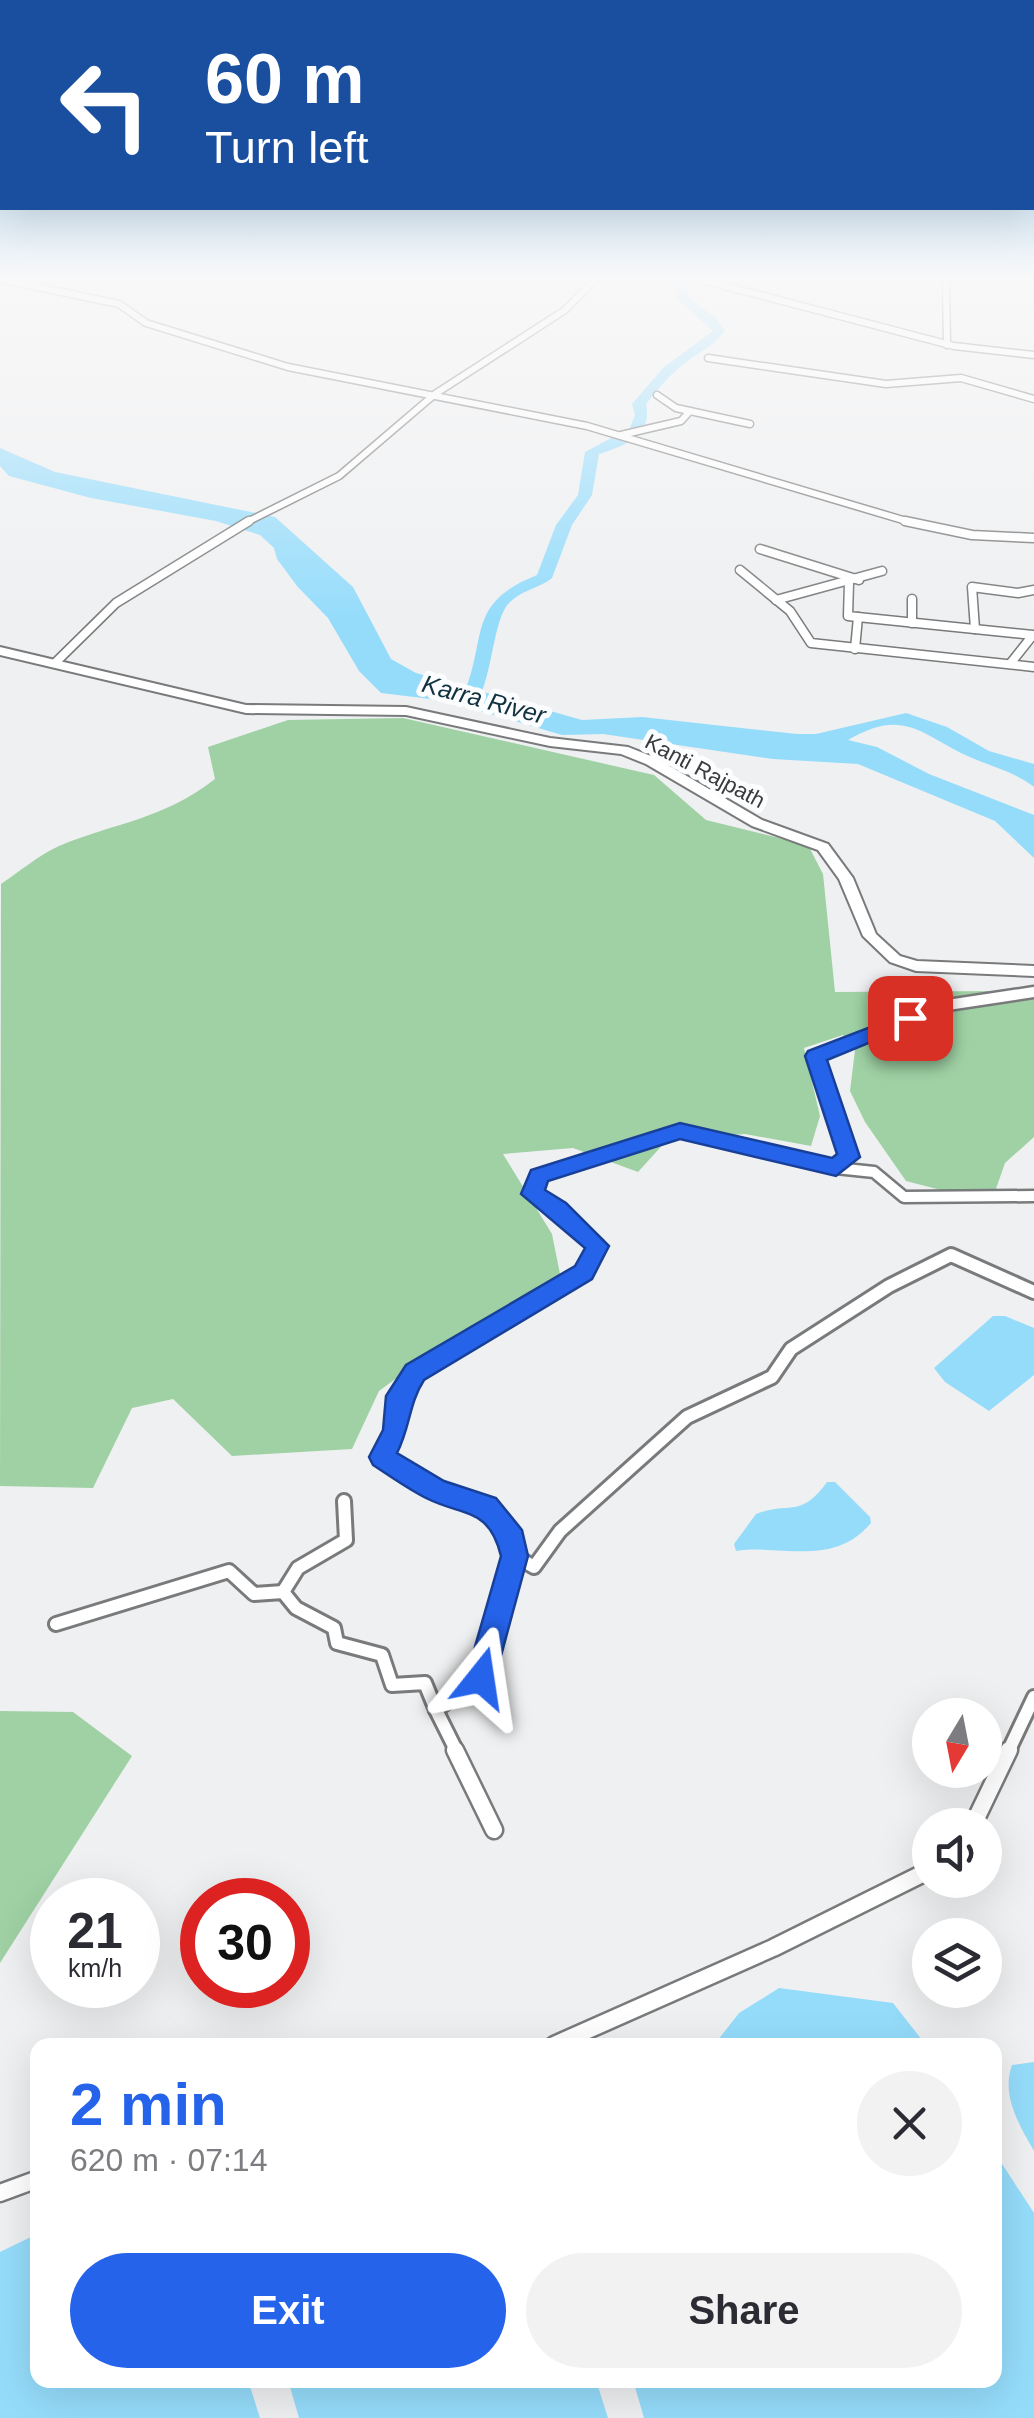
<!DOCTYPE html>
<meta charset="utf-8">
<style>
:root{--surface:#fff;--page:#f2f2f3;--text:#2b2b33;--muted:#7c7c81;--accent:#2563eb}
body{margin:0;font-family:Helvetica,sans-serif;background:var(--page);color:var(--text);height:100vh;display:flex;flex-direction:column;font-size:38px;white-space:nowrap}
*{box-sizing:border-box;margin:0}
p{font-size:32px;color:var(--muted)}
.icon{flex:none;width:55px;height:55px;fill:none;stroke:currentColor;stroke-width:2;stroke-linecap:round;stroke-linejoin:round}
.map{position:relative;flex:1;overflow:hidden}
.panel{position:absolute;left:30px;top:2038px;width:972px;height:350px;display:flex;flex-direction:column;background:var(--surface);border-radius:20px;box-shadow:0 10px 40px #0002}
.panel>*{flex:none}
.top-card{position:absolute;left:0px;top:0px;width:1035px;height:210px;box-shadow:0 10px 40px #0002;background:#1a4fa0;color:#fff;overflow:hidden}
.needle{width:65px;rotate:190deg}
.tools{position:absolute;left:912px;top:1698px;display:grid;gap:20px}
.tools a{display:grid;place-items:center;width:90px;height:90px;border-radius:50%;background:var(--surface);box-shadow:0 10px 40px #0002;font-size:50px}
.speed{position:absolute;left:30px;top:1878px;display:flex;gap:20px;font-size:50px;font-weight:700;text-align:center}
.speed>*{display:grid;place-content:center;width:130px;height:130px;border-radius:50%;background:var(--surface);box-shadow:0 10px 40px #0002;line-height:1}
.speed small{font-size:25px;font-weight:400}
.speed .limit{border:15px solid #d22;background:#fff;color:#111}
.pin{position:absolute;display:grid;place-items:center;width:85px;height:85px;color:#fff;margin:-42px;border-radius:20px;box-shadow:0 5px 15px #0006}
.me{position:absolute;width:110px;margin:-55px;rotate:15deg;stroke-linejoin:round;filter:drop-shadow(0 0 8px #0008)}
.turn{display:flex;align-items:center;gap:35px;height:210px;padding:0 40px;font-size:45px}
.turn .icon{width:130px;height:130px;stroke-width:2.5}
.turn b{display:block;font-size:70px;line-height:85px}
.round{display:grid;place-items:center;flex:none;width:105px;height:105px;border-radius:52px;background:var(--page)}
.overview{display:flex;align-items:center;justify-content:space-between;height:170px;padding:0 40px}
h1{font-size:60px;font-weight:800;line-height:75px;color:var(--accent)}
.primary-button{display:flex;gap:20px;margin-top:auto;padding:20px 40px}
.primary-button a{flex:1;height:115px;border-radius:60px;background:var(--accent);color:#fff;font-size:40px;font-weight:800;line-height:115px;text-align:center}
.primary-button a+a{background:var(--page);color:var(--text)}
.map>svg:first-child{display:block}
</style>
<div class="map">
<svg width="1034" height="2418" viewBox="0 0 1034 2418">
<rect width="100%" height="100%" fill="#eff0f1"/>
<g fill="#9fd1a4">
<path d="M 403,718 L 654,775 L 706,820 L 808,845 L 823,874 L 835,992 L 1004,991 L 1034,997 L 1034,1137 L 1005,1163 L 991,1203 L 906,1181 L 865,1122 L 850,1091 L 855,1050 L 843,1035 L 804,1048 L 820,1116 L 811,1146 L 745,1134 L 667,1140 L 638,1172 L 573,1148 L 503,1154 L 552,1234 L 560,1274 L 498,1317 L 451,1338 L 379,1391 L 352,1449 L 232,1456 L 173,1399 L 132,1408 L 93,1488 L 0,1486 L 1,884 C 19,872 39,855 59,846 C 119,821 160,821 215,779 L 208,747 L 288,720 Z"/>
<polygon points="0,1711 73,1712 132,1756 0,1963"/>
</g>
<g fill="#95dcfb">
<path d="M 0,448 L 55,472 L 275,517 L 353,587 L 391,659 L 416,673 L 582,720 L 642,717 L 797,734 L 816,734 L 906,713 L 947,727 L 989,751 L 1034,764 L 1034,787 C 1012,770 988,766 963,754 C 918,731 901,709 848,740 L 877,747 L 929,774 L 1034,815 L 1034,858 L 995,821 L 858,764 L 773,759 L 603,734 L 562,735 L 447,701 L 381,693 L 359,671 L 328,618 L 297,586 L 277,559 L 274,548 L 260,535 L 216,521 L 91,498 L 9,476 L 0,466 Z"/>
<polygon points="993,1316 1005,1316 1034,1328 1034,1375 989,1411 945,1382 934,1368"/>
<path d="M 827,1482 L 835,1482 L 870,1517 L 871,1523 C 833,1568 782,1544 736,1551 L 734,1544 L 756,1514 C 789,1501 801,1519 827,1482 Z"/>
<polygon points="779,1988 893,2003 926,2045 714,2045 739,2013"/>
<path d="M 1034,2062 L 1034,2151 C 1019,2125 1001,2095 1012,2065 Z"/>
<polygon points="995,2153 1034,2213 1034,2418 644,2418 633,2380 995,2380"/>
<polygon points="37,2234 38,2380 248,2380 260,2418 0,2418 0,2252"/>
<polygon points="288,2380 596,2380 608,2418 299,2418"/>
</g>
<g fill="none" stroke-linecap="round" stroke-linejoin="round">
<path fill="#95dcfb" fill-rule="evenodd" d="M 693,280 L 687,285 L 688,297 L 715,317 L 725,331 C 712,348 696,353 680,367 C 667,378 656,391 646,404 C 653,436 624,446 599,454 L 592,495 L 572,525 L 552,578 C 540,588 522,590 510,602 C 493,617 493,675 477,702 L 465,702 L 462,698 C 489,638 464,604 537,575 L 556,525 L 578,495 L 585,452 L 630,428 L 635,415 L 632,404 L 664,367 L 713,331 L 676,298 L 677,281 Z"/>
<g stroke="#797a7b" stroke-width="9">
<g id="street-far4">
<polyline points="4,280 119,304 146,323 288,367 587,426 913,523"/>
<polyline points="702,280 954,346 1034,355"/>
<polyline points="946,280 947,345"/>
<polyline points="708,358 886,384 961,378 1034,399"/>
<polyline points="657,395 676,408 750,424"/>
<polyline points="621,435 681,421 690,411"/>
<polyline points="245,523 339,476 435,394 565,310 595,280"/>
</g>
</g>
<g stroke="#797a7b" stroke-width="11">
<g id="street-far3">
<polyline points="905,521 972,535 1034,538"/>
<polyline points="760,549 859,580"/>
<polyline points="740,570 790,611 811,643 1034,667"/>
<polyline points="849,583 848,616 1033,635 1010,664"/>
<polyline points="912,599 912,623"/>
<polyline points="776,600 882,571"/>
<polyline points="975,629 972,587 1018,593 1034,590"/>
<polyline points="855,649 858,617"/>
<polyline points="56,662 116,603 249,521"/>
</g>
</g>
<g stroke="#797a7b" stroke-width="15">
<g id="street-far2">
<polyline points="836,1168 874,1172 904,1197 1034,1196"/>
<polyline points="586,1235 558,1209 533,1194 539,1176 680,1131 836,1168 849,1157 815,1056 941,1006 1034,992"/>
</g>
</g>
<g stroke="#797a7b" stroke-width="18">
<g id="street-far1">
<polyline points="515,1556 495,1516 429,1487 382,1457 415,1372 583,1272 598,1246 584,1233"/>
<polyline points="283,1592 298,1568 346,1540 344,1501"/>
<polyline points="56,1624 229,1571 254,1594 283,1592 296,1608 334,1628 337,1643 382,1655 392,1685 425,1683 436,1710"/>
<polyline points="457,1752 436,1710 481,1678 515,1556 534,1567 560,1531 687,1417 772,1377 791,1349 889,1286 951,1255 1034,1292"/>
<polyline points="1008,1752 1034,1697"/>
</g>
</g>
<g stroke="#797a7b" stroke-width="21">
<g id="street">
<polyline points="455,1750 494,1830"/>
<polyline points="973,1825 1009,1750"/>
<polyline points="554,2045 773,1948 930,1870"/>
<polyline points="0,2193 38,2179"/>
</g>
</g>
<g stroke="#797a7b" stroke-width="4">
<polygon id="primary" points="0,647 246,705 406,707 550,738 628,747 656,758 762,820 828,844 853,878 876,934 900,956 917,961 1034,966 1034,976 916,971 890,962 863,936 839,879 818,850 752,826 646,764 621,754 550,746 406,715 246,713 0,655"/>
</g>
<use href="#street-far4" stroke="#fff" stroke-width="6"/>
<use href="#street-far3" stroke="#fff" stroke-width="8"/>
<use href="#street-far2" stroke="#fff" stroke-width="10"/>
<use href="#street-far1" stroke="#fff" stroke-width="12"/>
<use href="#street" stroke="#fff" stroke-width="16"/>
<use href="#primary" fill="#fff" fill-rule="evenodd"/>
</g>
<linearGradient id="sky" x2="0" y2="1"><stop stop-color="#87c4f0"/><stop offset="0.45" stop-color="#f8f8f9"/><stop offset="1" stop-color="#f8f8f9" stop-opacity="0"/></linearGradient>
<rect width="1034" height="619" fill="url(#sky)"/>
<path fill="#2563eb" stroke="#184099" stroke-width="2.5" d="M 910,1012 L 920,1018 L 917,1023 L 827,1060 L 860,1157 L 836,1176 L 680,1139 L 548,1181 L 545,1190 L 566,1203 L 609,1246 L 592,1279 L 424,1380 C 409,1403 410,1428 397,1453 L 444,1481 L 496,1498 L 522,1530 L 528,1556 L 495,1678 L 491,1688 L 481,1692 L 471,1688 L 466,1678 L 501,1556 C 489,1507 464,1517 426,1498 C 408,1489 390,1476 373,1465 L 369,1457 L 383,1430 L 386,1396 L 406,1365 L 575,1266 L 585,1248 L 521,1194 L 531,1170 L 680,1123 L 832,1158 L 837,1154 L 805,1056 L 808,1051 Z"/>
<g text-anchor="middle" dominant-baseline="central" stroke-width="10" stroke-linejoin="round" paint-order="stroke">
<g font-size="22" fill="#3a3b3b" stroke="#fcfdff">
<text transform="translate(705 771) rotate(28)">Kanti Rajpath</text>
</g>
<g font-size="25" font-style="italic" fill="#10313e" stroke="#fcfdff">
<text transform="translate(484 699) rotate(15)">Karra River</text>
</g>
</g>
</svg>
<div class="tools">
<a><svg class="needle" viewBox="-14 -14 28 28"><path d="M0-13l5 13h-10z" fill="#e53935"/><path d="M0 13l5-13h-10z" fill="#7c7c81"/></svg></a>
<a><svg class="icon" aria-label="sound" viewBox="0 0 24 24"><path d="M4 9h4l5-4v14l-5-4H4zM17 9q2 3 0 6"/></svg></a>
<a><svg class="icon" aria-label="layers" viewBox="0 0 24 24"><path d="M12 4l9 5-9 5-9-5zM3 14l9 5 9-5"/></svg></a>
</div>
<div class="speed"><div>21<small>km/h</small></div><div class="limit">30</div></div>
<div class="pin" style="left:910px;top:1018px;background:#d93025"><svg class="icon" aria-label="arrive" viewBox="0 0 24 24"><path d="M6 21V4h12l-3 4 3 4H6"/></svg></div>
<svg class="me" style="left:481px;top:1678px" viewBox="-20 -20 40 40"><path d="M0-17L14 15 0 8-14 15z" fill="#2563eb" stroke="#fff" stroke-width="4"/></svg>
<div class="top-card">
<div class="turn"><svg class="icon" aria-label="left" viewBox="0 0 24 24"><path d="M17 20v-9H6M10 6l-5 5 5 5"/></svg><div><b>60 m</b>Turn left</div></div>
</div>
<section class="panel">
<div class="overview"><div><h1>2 min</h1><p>620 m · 07:14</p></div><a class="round"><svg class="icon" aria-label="close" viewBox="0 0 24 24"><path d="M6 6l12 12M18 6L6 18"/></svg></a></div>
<div class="primary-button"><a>Exit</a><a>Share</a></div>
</section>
</div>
